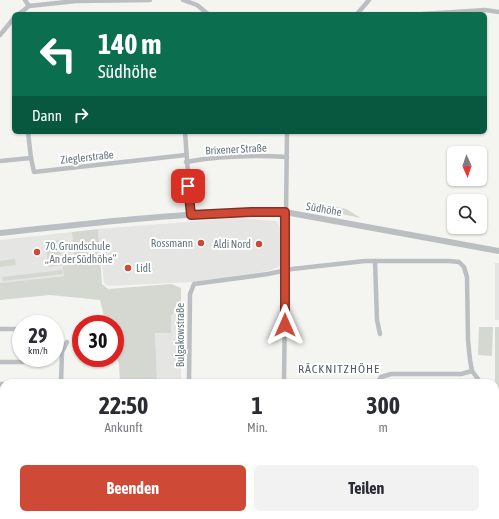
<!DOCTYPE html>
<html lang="de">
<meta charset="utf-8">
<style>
:root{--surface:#fff;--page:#f2f2f3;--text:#2b2b33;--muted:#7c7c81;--accent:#cf4a36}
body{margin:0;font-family:"Asap Condensed",sans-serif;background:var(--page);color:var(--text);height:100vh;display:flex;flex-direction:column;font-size:15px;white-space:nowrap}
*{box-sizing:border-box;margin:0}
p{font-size:13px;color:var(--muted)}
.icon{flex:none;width:22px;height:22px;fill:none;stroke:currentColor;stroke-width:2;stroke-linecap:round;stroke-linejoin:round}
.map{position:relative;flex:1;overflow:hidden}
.details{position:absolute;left:0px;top:379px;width:499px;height:140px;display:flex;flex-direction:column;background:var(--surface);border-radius:12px 12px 0 0;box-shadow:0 1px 3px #0004}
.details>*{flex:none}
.banner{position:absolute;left:12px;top:12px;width:475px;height:122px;border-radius:6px;box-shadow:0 1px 3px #0004;background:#0b6e4f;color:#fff;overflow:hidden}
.needle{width:26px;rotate:177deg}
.fabs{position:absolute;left:447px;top:146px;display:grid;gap:8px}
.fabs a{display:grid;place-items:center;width:40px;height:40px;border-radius:6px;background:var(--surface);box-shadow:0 1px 3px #0004;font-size:20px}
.speed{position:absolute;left:12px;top:315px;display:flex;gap:8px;font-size:20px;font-weight:700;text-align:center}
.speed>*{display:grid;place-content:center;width:52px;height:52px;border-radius:50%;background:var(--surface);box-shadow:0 1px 3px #0004;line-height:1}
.speed small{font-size:10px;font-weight:400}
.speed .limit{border:6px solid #d22;background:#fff;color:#111}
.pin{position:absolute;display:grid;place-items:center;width:34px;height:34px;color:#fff;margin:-17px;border-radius:8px;box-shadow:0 2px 6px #0006}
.me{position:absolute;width:44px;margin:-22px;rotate:0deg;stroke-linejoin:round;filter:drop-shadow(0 0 3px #0008)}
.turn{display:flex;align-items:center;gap:14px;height:84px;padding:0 20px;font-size:18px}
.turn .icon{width:52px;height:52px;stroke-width:2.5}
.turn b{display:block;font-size:28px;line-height:34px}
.then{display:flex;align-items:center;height:38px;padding:0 20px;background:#0003;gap:8px;font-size:15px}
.eta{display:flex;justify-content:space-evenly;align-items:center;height:68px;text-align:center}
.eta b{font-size:24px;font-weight:700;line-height:28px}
.cta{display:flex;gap:8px;margin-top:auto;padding:8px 20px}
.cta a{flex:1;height:46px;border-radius:6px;background:var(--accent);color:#fff;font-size:16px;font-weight:700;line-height:46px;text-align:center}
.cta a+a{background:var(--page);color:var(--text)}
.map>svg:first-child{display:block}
</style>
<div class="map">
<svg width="499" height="519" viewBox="0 0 499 519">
<rect width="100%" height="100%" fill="#f4f4f1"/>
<g fill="#e5e5e4">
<polygon points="236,218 277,221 281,230 280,266 268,271 194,282 108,286 104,283 98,229"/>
<polygon points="72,232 76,264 64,276 0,283 0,240"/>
<rect x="495" y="263" width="4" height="57"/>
<polygon points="181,303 181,383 146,383 146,380 157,380 155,332"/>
</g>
<g fill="#d4d8d0">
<polygon points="313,202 346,209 361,218 311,208"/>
<polygon points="98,229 102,284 108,289 171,284 181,288 181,303 171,316 171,333 155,333 157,380 146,380 146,383 120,383 119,364 115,353 115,324 106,324 100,300 50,295 0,300 0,283 64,276 63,266 75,264 72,232"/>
<polygon points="59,240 62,265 48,267 46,241"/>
<polygon points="15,259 16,265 0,267 0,261"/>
<polygon points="62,270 63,274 3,281 2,277"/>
<polygon points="479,327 493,327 492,356 478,355"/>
<polygon points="495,327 499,327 499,412 495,411"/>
<polygon points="495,480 499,480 499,519 145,519 146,515 495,515"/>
<polygon points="0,486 4,486 4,515 45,515 45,519 0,519"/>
</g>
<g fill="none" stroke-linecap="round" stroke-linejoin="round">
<g stroke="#bbbfc2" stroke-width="4.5">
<polyline points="25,0 29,6"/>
<polyline points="183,0 197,5 208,14"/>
<polyline points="19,14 29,6 76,1 150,0"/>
<polyline points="357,14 369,0"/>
<polyline points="423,14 485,10 499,12"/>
<polyline points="0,35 14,18"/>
<polyline points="28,132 31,158 34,172 186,155"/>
<polyline points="185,132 191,215"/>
<polyline points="0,161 31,158"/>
<path d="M 186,162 C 220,156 253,155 287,157"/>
<polyline points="375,261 377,320 380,334"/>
<polyline points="0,329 21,329"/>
<polyline points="0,362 23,362 23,358"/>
<polyline points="61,383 62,352 67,342"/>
<polyline points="189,383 190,294 194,284 268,274 292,269 365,261 449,261 459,262 464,267 467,277 468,340 470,360 472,371 481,383"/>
<polyline points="284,383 287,132"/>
<polyline points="377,383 381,377 391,374 461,374 472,371"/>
<polyline points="0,384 4,384"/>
<polyline points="495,466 499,466"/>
<polyline points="105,519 106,515"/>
</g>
<path stroke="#bbbfc2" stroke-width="6" d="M 0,233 C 95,223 189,211 285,212 L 499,251"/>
</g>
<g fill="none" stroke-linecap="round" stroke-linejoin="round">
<g stroke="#873023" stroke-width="10">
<polyline id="route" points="188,186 191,215 251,212 285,212 285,325"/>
</g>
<use href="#route" stroke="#cf4a36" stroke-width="7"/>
</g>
<g fill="#cf4a36" stroke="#fff" stroke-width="1.5">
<circle cx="201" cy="243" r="4"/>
<circle cx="259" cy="244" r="4"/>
<circle cx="37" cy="252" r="4"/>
<circle cx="128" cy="268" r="4"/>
</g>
<g text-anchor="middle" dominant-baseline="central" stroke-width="4" stroke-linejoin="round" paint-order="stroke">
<g font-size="11" fill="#66767e" stroke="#fff">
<text transform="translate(236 149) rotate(-3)">Brixener Straße</text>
<text transform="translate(87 157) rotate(-6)">Zieglerstraße</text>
<text transform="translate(324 209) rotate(10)">Südhöhe</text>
<text transform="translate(180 335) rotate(-90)">Bulgakowstraße</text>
</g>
<g font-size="11" fill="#66767e" stroke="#fff" text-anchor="end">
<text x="193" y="243">Rossmann</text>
<text x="251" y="244">Aldi Nord</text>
<text x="45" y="246" text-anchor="start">70. Grundschule<tspan x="45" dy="13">„An der Südhöhe“</tspan></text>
<text x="136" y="268" text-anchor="start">Lidl</text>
</g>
<g font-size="12" letter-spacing="1" fill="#535f64" stroke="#fff">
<text x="339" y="369">RÄCKNITZHÖHE</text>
</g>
</g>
</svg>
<div class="fabs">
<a><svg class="needle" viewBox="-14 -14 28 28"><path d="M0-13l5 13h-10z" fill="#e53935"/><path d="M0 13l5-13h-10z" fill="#7c7c81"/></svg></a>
<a><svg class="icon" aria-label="search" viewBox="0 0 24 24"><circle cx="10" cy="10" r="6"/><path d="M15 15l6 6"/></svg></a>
</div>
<div class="speed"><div>29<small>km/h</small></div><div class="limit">30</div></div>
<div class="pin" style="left:188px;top:186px;background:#d93025"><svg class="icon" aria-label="arrive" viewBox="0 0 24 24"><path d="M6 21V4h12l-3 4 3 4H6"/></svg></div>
<svg class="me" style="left:285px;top:325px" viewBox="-20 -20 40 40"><path d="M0-17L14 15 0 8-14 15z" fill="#cf4a36" stroke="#fff" stroke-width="4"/></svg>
<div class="banner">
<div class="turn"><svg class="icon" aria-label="left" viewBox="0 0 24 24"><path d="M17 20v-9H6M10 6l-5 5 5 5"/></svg><div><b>140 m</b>Südhöhe</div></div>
<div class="then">Dann<svg class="icon" aria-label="right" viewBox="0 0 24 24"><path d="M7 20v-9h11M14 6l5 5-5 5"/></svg></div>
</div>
<section class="details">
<div class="eta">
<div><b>22:50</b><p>Ankunft</p></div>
<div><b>1</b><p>Min.</p></div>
<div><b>300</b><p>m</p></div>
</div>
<div class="cta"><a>Beenden</a><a>Teilen</a></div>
</section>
</div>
